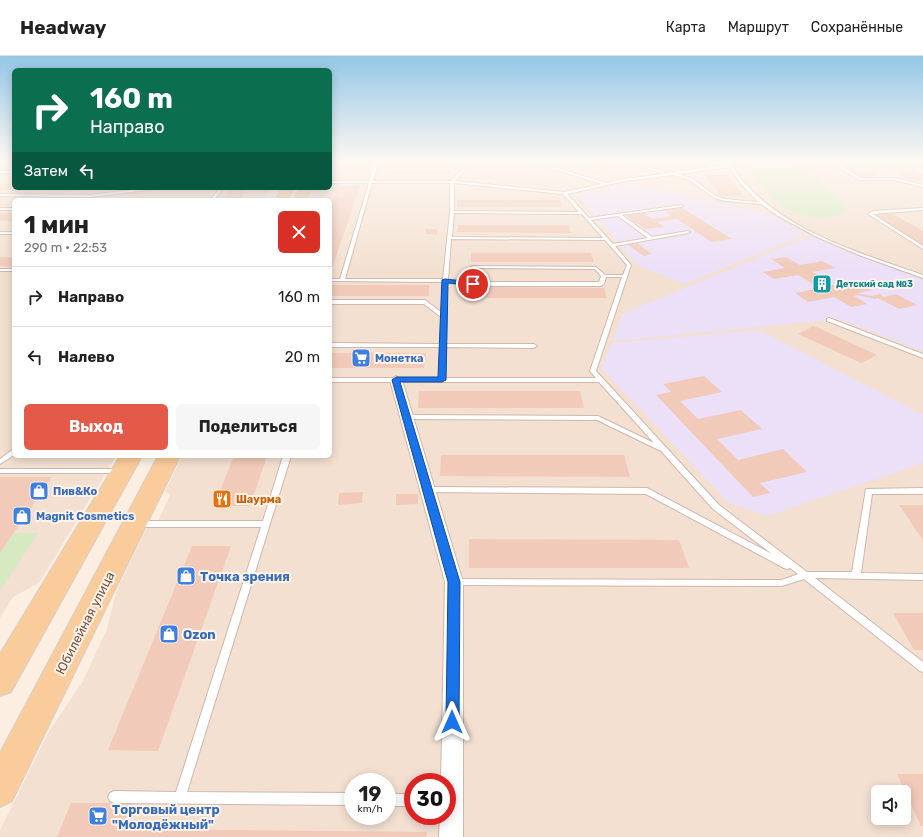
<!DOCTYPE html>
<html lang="ru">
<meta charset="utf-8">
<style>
:root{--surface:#fff;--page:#f6f6f6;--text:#222;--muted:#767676;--line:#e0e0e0;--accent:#e55948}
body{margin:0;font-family:Rubik,sans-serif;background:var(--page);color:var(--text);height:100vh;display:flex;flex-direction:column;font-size:15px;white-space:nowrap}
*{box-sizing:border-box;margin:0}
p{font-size:13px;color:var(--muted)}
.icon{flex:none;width:22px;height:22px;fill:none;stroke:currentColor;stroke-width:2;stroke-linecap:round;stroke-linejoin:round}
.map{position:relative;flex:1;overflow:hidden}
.side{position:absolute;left:12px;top:142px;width:320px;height:260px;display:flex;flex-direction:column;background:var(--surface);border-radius:6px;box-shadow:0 2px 10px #0003}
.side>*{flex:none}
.hud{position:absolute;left:12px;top:12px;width:320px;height:122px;border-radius:6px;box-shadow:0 2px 10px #0003;background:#0b6e4f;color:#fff;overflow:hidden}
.controls{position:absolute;left:871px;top:729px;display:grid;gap:8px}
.controls a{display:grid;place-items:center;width:40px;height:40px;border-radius:6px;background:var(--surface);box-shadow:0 2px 10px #0003;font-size:20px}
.speed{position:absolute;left:344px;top:717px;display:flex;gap:8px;font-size:20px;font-weight:700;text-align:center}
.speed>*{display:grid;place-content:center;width:52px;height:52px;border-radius:50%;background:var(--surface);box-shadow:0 2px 10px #0003;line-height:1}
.speed small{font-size:10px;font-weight:400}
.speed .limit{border:6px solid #d22;background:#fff;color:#111}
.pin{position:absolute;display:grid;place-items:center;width:34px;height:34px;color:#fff;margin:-17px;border:2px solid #fff;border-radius:50%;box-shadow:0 1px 4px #0007}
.me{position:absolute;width:44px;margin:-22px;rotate:0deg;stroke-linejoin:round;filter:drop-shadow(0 0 3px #0008)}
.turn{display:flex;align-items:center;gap:14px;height:84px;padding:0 12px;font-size:18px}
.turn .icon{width:52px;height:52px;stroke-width:2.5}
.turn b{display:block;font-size:28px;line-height:34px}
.then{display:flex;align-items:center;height:38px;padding:0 12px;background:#0003;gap:8px;font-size:15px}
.round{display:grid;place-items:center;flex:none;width:42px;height:42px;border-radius:6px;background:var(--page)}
.overview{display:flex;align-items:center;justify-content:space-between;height:68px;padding:0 12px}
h1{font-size:24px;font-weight:700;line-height:30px}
.cta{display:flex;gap:8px;margin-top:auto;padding:8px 12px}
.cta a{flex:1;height:46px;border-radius:6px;background:var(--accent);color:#fff;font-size:16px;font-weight:700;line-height:46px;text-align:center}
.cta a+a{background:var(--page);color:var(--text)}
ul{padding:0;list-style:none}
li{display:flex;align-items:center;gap:12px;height:60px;padding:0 12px;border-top:1px solid var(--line)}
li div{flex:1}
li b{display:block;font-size:15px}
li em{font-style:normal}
header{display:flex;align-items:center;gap:24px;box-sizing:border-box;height:56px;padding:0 20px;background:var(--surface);border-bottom:1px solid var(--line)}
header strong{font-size:19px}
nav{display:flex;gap:22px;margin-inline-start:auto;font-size:14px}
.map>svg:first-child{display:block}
</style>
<header>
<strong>Headway</strong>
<nav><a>Карта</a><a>Маршрут</a><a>Сохранённые</a></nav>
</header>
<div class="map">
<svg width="923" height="781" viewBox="0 0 923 781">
<rect width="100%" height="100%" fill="#fcefe2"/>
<g fill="#f3e0d1" fill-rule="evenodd">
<polygon points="0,105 14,105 14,132 274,132 270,133 263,144 14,144 14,400 116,400 39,527 13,541 0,562"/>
<path d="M 330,105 L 923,105 L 923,781 L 0,781 L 0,774 L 48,677 L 83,625 L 107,573 L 117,533 L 150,465 L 158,465 L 170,439 L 165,435 L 182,400 L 330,400 L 330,144 L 308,144 L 314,132 L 330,132 ZM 353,726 L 387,726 L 387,760 L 353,760 ZM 413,726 L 447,726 L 447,760 L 413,760 ZM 878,736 L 904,736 L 904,762 L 878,762 Z"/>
</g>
<g fill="#ecdff8">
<polygon points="630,127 774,159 806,178 685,228 639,210 577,139"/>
<polygon points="811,180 923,224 923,295 839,263 613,285 622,258"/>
<polygon points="759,274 923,359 923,407 767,460 729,447 601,312 612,287"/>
</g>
<g fill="#d6e9c1">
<path d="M 771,107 C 810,109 819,125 846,150 L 848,155 C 831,166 797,162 780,149 C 768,139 759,125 748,114 L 750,111 Z"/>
<polygon points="14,477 38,477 0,535 0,497"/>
</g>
<g fill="#f1caba">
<polygon points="352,105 370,105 367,114 349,114"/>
<polygon points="453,105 462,105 463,112 451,112 451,118 392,118 393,113 390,113 391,110 453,110"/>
<polygon points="572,105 606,115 596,119 549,106"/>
<polygon points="654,105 664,108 655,112 631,106"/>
<polygon points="833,105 895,105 923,120 923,124 912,125 881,108 859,109 878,120 859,121"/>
<polygon points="705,119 727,119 744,141 721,140"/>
<polygon points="0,128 14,128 14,132 78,132 74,135 0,134"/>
<polygon points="338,130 360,130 330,218 330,150"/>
<polygon points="231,132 248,132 240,144 222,144"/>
<polygon points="457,144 560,144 562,151 457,151"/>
<polygon points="682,152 732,183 712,186 677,163 657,166 664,171 645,173 626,160 644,157 652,163 671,160 663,154"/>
<rect x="0" y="157" width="14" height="8"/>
<polygon points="893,158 923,175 923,191 873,159"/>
<polygon points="458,169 569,169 571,177 457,176"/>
<polygon points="426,173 437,173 437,179 426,178"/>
<polygon points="637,187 652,198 644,200 628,189"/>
<polygon points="471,197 591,197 594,206 471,206"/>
<polygon points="0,201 14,201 14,211 0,210"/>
<polygon points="786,201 800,209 822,205 835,212 812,216 835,230 858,226 872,234 857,237 872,240 880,238 884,241 896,238 917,249 899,253 878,242 875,243 858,239 854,240 867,248 851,251 834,241 808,246 795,237 820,232 798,219 774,223 763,216 785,212 771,203"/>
<rect x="330" y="229" width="99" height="11"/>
<polygon points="473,231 604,232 607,242 473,242"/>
<polygon points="814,270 877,299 861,307 798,278"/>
<polygon points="330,297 426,297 424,312 330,312"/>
<polygon points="704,320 722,336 680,345 698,363 741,354 762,373 717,383 738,404 783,393 807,416 760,427 770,437 753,441 656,339 671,336 663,328"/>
<polygon points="419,335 580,335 584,352 418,352"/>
<polygon points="441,399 624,399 630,421 440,420"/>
<polygon points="234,400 267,400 250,450 214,450"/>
<polygon points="0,421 52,421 0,497"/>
<polygon points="363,436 362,447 338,449 339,437"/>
<polygon points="396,438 418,438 418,448 396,449"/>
<polygon points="899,449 923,449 923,484"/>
<polygon points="469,483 679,484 689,512 469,512"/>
<polygon points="192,490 231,490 158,695 108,694"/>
<polygon points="893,557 923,557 923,594 914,594"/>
<polygon points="897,718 923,718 923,770 921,770"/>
<polygon points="71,747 135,747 126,773 427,776 426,781 57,781"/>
</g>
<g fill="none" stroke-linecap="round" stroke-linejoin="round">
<g stroke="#cfb7ac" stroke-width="2">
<g id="lane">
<polygon points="5,105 9,105 0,111 0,108"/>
<path d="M 375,105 L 379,105 L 373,125 L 451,125 L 470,105 L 473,105 L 455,125 L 564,136 L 602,128 L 528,105 L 534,105 L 606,127 L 625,123 L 711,111 L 696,105 L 702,105 L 716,111 L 728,109 L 725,105 L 729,105 C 766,170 857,196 923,219 L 923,222 L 859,199 L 817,181 L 778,160 L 761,148 L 725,145 L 714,142 L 689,124 L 673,119 L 625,125 L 567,138 L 589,162 L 681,149 L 683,150 L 681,151 L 622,159 L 652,181 L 688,175 L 690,176 L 688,177 L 615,190 L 631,209 L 596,315 L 719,449 L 807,516 L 852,516 L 866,433 L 923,432 L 923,438 L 872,438 L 861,517 L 923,518 L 923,524 L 815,522 L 923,606 L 923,616 L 920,615 L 804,523 L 782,530 L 454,529 L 451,528 L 450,526 L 451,524 L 454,523 L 782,524 L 798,518 L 790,512 L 787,513 L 784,512 L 646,438 L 424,436 L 423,434 L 424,432 L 427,431 L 647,432 L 772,498 L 713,453 L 661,395 L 597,364 L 406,363 L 403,361 L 406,359 L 598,360 L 654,387 L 599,326 L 330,326 L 330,322 L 439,322 L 440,291 L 330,291 L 330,287 L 440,288 L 441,261 L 424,248 L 330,248 L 330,244 L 425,244 L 441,256 L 442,226 L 330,225 L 330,223 L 340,223 L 369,127 L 330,127 L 330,125 L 369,125 ZM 729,111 L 741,128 L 758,146 L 725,143 L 716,140 L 691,122 L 678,118 ZM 372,127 L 450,127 L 450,156 L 443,223 L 345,223 ZM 454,127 L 563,138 L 579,156 L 454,155 ZM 454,157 L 582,158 L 603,182 L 452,181 ZM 618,160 L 648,182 L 613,188 L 591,164 ZM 451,183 L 605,184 L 627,209 L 623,219 L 605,219 L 596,211 L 473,210 L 471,211 L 471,226 L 448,224 ZM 475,212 L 595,213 L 601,220 L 599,226 L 475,226 ZM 606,221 L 622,221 L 590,315 L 596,322 L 445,322 L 446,291 L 534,292 L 537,290 L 534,288 L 446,288 L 447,227 L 473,230 L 601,230 L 604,228 Z"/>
<polygon points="617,105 624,105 666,116 664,117"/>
<polygon points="829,105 833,105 861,122 895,122 923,129 923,131 895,124 859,124"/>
<polygon points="906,105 910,105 923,115 923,118"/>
<rect x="0" y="115" width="14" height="2"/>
<polygon points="147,132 158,132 156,133 91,141 0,140 0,138 91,139"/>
<polygon points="220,132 224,132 214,144 210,144"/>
<rect x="0" y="152" width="14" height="2"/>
<polygon points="923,152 923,154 873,158 923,190 923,193 868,158 873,155"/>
<rect x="0" y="176" width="14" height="2"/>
<rect x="0" y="213" width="14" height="2"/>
<polygon points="829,262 923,298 923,302 827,265 827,263"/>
<polygon points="12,394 14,394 14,399 0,408 0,403"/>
<polygon points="283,400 291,400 187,736 353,737 353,749 114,747 110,745 108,741 110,737 114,735 176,736 261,471 138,471 135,470 134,468 135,466 138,465 263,465"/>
<polygon points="0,413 120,413 124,415 120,417 0,417"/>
<rect x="387" y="738" width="26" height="12"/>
</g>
</g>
<g stroke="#cfb7ac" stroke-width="2">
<polygon id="street" points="396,320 402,324 463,526 463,781 439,781 440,760 447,760 447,726 441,726 445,526 390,324"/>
</g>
<g stroke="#d8cfcc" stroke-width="2">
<g id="primary">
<polygon points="282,132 294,132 287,144 275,144"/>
<polygon points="300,132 312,132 306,144 294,144"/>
<polygon points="120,400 142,400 11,636 0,640 0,598"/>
<polygon points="158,400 180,400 12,745 0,751 0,697"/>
</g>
</g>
<use href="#lane" fill="#fff" fill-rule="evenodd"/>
<use href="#street" fill="#fff" fill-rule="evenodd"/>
<use href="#primary" fill="#facc9b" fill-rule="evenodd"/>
</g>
<linearGradient id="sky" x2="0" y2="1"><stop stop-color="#94c7e7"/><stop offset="0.49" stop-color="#fef8f2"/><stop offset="1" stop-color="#fef8f2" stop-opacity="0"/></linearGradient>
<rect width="923" height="215" fill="url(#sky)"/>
<polygon fill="#1a73e8" stroke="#114b97" points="445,223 473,226 476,228 473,229 448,227 446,324 442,326 400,326 460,526 459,666 457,671 452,673 448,671 446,666 448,526 392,324 396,321 438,321 442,224"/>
<defs>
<g id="building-square" transform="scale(1)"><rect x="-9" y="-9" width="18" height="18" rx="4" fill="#0f9aa8" stroke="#fff3e8"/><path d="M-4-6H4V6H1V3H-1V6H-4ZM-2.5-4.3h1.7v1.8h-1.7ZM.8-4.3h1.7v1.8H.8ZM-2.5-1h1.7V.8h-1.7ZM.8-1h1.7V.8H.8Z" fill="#fff"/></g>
<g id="supermarket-square" transform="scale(1)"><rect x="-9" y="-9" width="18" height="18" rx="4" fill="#3f7fe0" stroke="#fff3e8"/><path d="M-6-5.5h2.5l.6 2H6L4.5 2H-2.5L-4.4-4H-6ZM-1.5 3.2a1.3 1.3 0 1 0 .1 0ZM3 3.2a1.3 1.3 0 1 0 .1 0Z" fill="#fff"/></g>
<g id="shop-square" transform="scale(1)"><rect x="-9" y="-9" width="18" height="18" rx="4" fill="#3f7fe0" stroke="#fff3e8"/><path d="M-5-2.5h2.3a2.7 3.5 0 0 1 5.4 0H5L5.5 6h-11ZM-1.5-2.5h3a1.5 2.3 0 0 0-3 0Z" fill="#fff"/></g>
<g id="restaurant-square" transform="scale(1)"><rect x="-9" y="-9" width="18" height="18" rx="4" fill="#e8710a" stroke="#fff3e8"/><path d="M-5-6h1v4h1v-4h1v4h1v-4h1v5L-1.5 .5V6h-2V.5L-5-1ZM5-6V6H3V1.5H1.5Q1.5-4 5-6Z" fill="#fff"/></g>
</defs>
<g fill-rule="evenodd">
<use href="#building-square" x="822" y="228"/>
<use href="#supermarket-square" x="361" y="302"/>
<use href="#shop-square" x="39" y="435"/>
<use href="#restaurant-square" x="222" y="443"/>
<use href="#shop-square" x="22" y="460"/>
<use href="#shop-square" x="186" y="520"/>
<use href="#shop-square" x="169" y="578"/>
<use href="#supermarket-square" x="98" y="760"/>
</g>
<g text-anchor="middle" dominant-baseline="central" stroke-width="4" stroke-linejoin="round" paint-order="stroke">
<g font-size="9" font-weight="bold" fill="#0d838f" stroke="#fff3e8" text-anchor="start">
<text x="836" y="228">Детский сад №3</text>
</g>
<g font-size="11" font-weight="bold" fill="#366cbe" stroke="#fff3e8" text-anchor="start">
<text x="375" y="302">Монетка</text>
<text x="53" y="435">Пив&amp;Ко</text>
<text x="36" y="460">Magnit Cosmetics</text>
</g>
<g font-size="11" font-weight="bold" fill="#c56008" stroke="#fff3e8" text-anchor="start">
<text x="236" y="443">Шаурма</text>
</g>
<g font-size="13" font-weight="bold" fill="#366cbe" stroke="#fff3e8" text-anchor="start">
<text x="200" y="520">Точка зрения</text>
<text x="183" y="578">Ozon</text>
<text x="112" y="753">Торговый центр<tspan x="112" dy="15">"Молодёжный"</tspan></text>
</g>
<g font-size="13" fill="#735349" stroke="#fff3e8">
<text transform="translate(85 567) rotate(-63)">Юбилейная улица</text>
</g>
</g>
</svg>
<div class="controls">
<a><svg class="icon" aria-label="sound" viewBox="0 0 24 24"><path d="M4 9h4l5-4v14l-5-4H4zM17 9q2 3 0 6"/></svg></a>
</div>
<div class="speed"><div>19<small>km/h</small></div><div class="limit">30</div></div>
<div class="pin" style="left:473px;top:228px;background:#d93025"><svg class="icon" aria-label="arrive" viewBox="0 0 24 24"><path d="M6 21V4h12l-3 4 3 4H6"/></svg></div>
<svg class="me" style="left:452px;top:666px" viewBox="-20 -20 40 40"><path d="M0-17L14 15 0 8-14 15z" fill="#1a73e8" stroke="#fff" stroke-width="4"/></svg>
<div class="hud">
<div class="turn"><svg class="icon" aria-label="right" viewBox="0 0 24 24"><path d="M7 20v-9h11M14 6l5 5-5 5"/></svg><div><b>160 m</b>Направо</div></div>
<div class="then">Затем<svg class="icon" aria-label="left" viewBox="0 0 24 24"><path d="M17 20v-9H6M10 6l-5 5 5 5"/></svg></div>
</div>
<section class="side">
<div class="overview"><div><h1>1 мин</h1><p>290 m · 22:53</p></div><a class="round" style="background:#d93025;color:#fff"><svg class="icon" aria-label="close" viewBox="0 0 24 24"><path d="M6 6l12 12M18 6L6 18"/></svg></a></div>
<ul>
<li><svg class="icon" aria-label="right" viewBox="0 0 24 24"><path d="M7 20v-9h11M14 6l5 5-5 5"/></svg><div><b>Направо</b></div><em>160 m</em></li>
<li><svg class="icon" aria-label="left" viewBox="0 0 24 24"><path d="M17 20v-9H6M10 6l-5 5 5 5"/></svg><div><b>Налево</b></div><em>20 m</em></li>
</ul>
<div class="cta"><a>Выход</a><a>Поделиться</a></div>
</section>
</div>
